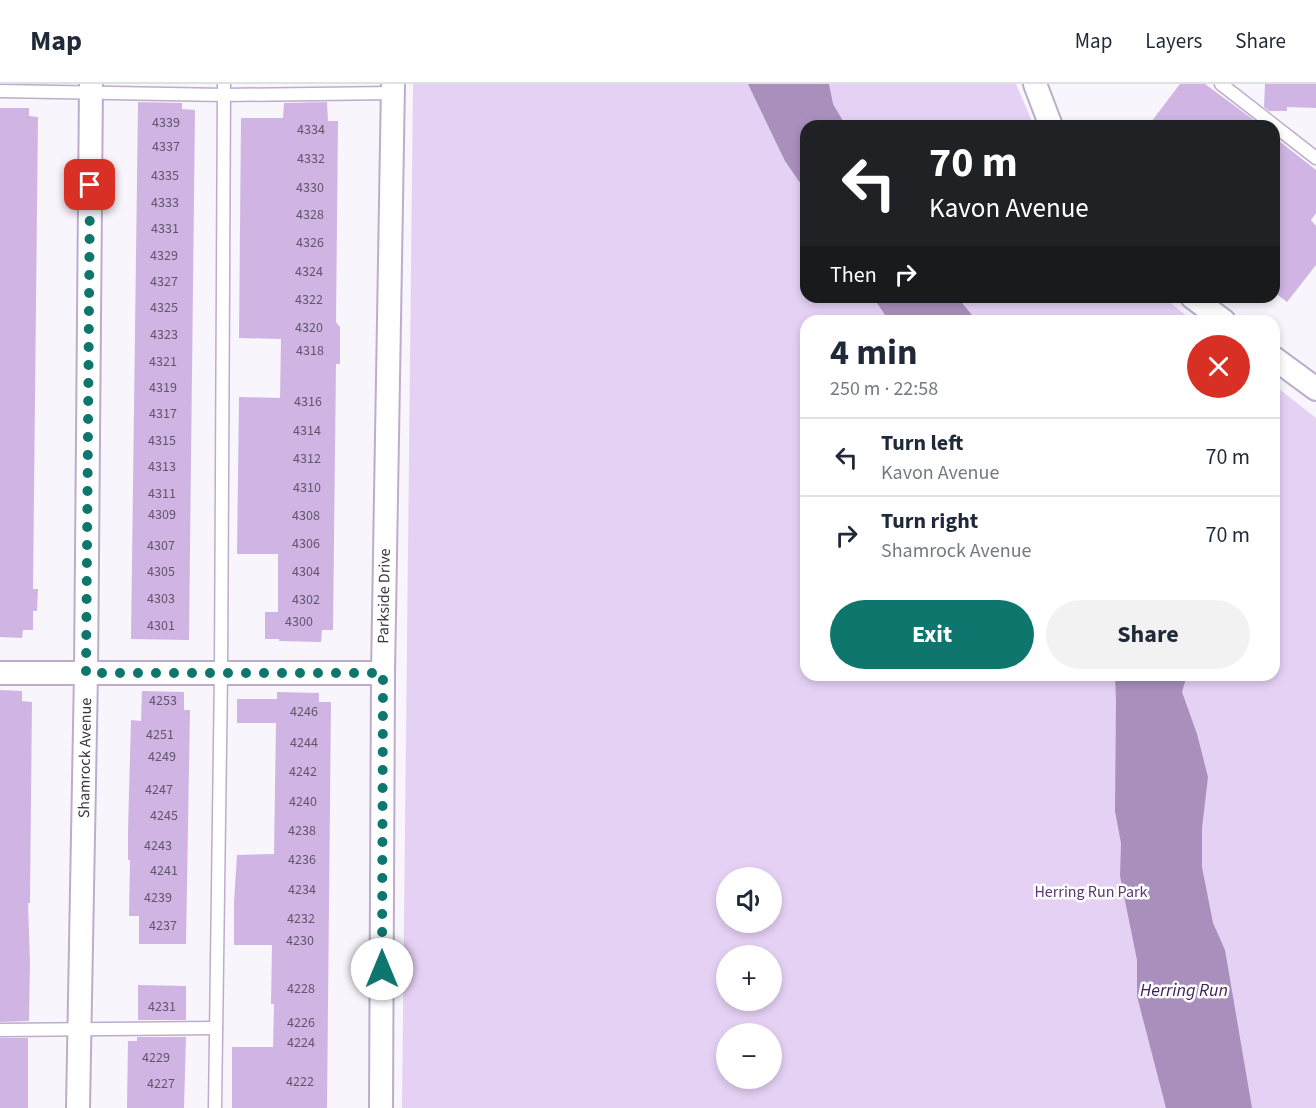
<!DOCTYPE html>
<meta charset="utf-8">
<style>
:root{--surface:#fff;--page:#f2f2f3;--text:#1f2937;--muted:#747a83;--line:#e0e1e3;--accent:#0f766e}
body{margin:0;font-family:"Source Sans 3",sans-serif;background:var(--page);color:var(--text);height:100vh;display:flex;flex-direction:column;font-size:22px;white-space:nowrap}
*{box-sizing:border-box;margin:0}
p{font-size:20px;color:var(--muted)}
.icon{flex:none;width:33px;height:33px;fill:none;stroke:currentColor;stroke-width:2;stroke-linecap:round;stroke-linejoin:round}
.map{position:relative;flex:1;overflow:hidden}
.drawer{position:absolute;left:800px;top:231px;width:480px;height:366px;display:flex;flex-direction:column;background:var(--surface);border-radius:18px;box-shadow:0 3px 9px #0003}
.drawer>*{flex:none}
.top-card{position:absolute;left:800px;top:36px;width:480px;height:183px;border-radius:18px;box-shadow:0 3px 9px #0003;background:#202124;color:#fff;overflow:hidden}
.tools{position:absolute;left:716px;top:783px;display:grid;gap:12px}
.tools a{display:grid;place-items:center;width:66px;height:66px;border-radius:50%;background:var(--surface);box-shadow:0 3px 9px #0003;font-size:30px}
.pin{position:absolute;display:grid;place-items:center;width:51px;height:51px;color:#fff;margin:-26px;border-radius:12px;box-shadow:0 3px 9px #0006}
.me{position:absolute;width:66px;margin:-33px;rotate:0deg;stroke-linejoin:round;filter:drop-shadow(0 0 4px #0008)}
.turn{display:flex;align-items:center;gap:21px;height:126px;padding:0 30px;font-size:27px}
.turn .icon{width:78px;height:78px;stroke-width:2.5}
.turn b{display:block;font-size:42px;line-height:51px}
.then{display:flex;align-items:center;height:57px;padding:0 30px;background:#0003;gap:12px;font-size:22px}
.round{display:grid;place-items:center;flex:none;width:63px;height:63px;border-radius:32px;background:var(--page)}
.headline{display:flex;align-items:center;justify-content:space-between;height:102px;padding:0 30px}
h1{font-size:36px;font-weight:700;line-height:45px}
.button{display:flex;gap:12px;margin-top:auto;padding:12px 30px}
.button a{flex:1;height:69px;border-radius:36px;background:var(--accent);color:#fff;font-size:24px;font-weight:700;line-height:69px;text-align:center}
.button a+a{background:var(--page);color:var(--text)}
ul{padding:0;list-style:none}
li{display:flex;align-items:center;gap:18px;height:78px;padding:0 30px;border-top:2px solid var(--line)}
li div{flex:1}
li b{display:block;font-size:22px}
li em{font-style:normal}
header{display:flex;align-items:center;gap:36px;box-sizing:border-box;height:84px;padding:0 30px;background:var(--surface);border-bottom:2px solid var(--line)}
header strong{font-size:28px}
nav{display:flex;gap:33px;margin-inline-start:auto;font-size:21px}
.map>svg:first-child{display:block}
</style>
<header>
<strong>Map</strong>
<nav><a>Map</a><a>Layers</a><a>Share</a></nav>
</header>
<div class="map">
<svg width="1316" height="1024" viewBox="0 0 1316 1024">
<rect width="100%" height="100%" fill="#f9f5fc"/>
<path fill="#e5d1f4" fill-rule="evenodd" d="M 413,0 L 1016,0 L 1034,42 L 806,42 L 806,213 L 1163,213 L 1193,237 L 806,237 L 806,591 L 1274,591 L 1274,301 L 1316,334 L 1316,1024 L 402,1024 ZM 726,794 L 771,794 L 771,838 L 726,838 ZM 726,872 L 771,872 L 771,916 L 726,916 ZM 726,950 L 771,950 L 771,994 L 726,994 Z"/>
<g fill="#a98fbc">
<polygon points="748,0 829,0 833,20 846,42 806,42 805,106 785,77"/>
<polygon points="873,213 957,213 977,237 889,237"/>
<polygon points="1115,591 1187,591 1182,608 1197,650 1208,693 1202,744 1202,783 1213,839 1225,866 1252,1024 1166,1024 1137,912 1137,876 1120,792 1121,759 1115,727 1116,617"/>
</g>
<g fill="#d0b5e4">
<polygon points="1180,0 1205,0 1262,42 1148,42"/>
<polygon points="1265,0 1316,0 1316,24 1287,23 1287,27 1269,27 1264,23"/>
<polygon points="138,18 182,19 182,25 195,26 189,556 131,555"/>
<polygon points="327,18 328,37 338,37 336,238 340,243 340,280 336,280 333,546 322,546 321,558 279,557 279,555 265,555 265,528 278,528 278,470 237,470 239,313 280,314 281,255 239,254 241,34 283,34 284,19"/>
<polygon points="0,24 29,24 29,32 38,33 33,505 38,505 37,527 33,527 33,546 23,546 22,554 0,553"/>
<polygon points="1274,53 1316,86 1316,129 1311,136 1316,142 1316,181 1287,218 1274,208"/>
<polygon points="0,606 22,607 22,617 32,618 30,819 28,819 30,880 29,937 0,938"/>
<polygon points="142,607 184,608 184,626 190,626 186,860 139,860 139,832 129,832 130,776 128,776 128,745 131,636 141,637"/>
<polygon points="277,608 319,609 319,618 331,618 327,1024 232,1024 232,963 273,963 274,920 271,920 272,861 234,861 234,818 237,771 274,770 276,639 237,639 237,615 277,615"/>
<polygon points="138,901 186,902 186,936 138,936"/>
<polygon points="137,953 186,953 184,1024 127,1024 128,957 137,957"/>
<rect x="0" y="954" width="28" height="70"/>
</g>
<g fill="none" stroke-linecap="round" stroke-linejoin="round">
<g stroke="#bdaccb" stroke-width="15">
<g id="service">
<polyline points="1221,0 1316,74"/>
<polyline points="0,7 224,11 393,9"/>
<polyline points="0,946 216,944"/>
<polyline points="215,1024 221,589 224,0"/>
</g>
</g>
<g stroke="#bdaccb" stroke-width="26">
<g id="minor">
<polyline points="1035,0 1051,42"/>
<polyline points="1192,213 1224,237"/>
<polyline points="1274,274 1316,305"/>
<polyline points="0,589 383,589"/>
<polyline points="78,1024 86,589 91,0"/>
<polyline points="381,1024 383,589 393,0"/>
</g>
</g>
<use href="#service" stroke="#fff" stroke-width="12"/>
<use href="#minor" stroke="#fff" stroke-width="22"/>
</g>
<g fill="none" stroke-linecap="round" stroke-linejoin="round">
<polyline stroke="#0f766e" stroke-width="10" stroke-dasharray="0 18" points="90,101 86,589 383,589 382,885"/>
</g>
<g text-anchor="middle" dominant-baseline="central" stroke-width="5" stroke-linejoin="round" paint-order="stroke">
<g font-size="14" fill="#62566b">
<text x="166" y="39">4339</text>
<text x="311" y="46">4334</text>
<text x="166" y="63">4337</text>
<text x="311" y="75">4332</text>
<text x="165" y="92">4335</text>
<text x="310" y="104">4330</text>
<text x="165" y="119">4333</text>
<text x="310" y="131">4328</text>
<text x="165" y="145">4331</text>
<text x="310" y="159">4326</text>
<text x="164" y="172">4329</text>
<text x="309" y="188">4324</text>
<text x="164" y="198">4327</text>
<text x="309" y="216">4322</text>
<text x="164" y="224">4325</text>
<text x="309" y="244">4320</text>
<text x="164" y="251">4323</text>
<text x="310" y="267">4318</text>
<text x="163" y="278">4321</text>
<text x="163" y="304">4319</text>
<text x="308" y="318">4316</text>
<text x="163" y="330">4317</text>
<text x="307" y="347">4314</text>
<text x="162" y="357">4315</text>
<text x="307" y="375">4312</text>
<text x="162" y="383">4313</text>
<text x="307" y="404">4310</text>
<text x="162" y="410">4311</text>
<text x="162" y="431">4309</text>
<text x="306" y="432">4308</text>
<text x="306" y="460">4306</text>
<text x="161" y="462">4307</text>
<text x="161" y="488">4305</text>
<text x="306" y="488">4304</text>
<text x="161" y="515">4303</text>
<text x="306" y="516">4302</text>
<text x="299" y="538">4300</text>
<text x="161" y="542">4301</text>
<text x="163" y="617">4253</text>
<text x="304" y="628">4246</text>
<text x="160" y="651">4251</text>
<text x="304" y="659">4244</text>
<text x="162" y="673">4249</text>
<text x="303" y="688">4242</text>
<text x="159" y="706">4247</text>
<text x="303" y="718">4240</text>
<text x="164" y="732">4245</text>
<text x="302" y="747">4238</text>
<text x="158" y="762">4243</text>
<text x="302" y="776">4236</text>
<text x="164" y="787">4241</text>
<text x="302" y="806">4234</text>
<text x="158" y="814">4239</text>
<text x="301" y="835">4232</text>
<text x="163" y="842">4237</text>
<text x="300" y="857">4230</text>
<text x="301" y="905">4228</text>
<text x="162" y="923">4231</text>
<text x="301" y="939">4226</text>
<text x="301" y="959">4224</text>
<text x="156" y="974">4229</text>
<text x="300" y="998">4222</text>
<text x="161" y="1000">4227</text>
</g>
<g font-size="16" fill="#3d3643" stroke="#fff">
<text transform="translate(384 512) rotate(-89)">Parkside Drive</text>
<text transform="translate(85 674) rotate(-89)">Shamrock Avenue</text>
</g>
<g font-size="16" fill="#5b3873" stroke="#fff">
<text x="1091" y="808">Herring Run Park</text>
</g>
<g font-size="18" font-style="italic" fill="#432058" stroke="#fff">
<text x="1184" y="906">Herring Run</text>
</g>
</g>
</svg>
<div class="tools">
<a><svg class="icon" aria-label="sound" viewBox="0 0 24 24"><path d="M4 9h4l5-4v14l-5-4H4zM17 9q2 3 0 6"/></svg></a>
<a>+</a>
<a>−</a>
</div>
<div class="pin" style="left:90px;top:101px;background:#d93025"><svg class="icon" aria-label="arrive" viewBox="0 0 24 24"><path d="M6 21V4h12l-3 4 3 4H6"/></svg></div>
<svg class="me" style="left:382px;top:885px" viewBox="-20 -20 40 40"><circle r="19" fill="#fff"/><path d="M0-13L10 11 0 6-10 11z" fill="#0f766e"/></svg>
<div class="top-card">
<div class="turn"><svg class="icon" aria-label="left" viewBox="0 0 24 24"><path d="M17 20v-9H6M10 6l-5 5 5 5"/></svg><div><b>70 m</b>Kavon Avenue</div></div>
<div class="then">Then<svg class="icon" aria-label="right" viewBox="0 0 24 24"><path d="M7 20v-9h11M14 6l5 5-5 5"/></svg></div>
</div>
<section class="drawer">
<div class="headline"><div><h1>4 min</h1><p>250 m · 22:58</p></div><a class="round" style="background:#d93025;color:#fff"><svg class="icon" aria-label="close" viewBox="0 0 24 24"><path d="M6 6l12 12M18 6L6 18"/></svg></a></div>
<ul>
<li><svg class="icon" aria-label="left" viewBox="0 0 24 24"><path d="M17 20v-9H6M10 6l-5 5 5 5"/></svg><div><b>Turn left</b><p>Kavon Avenue</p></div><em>70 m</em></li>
<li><svg class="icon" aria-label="right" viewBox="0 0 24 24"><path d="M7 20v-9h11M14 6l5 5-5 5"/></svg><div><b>Turn right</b><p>Shamrock Avenue</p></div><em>70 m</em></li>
</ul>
<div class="button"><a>Exit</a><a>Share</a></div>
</section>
</div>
